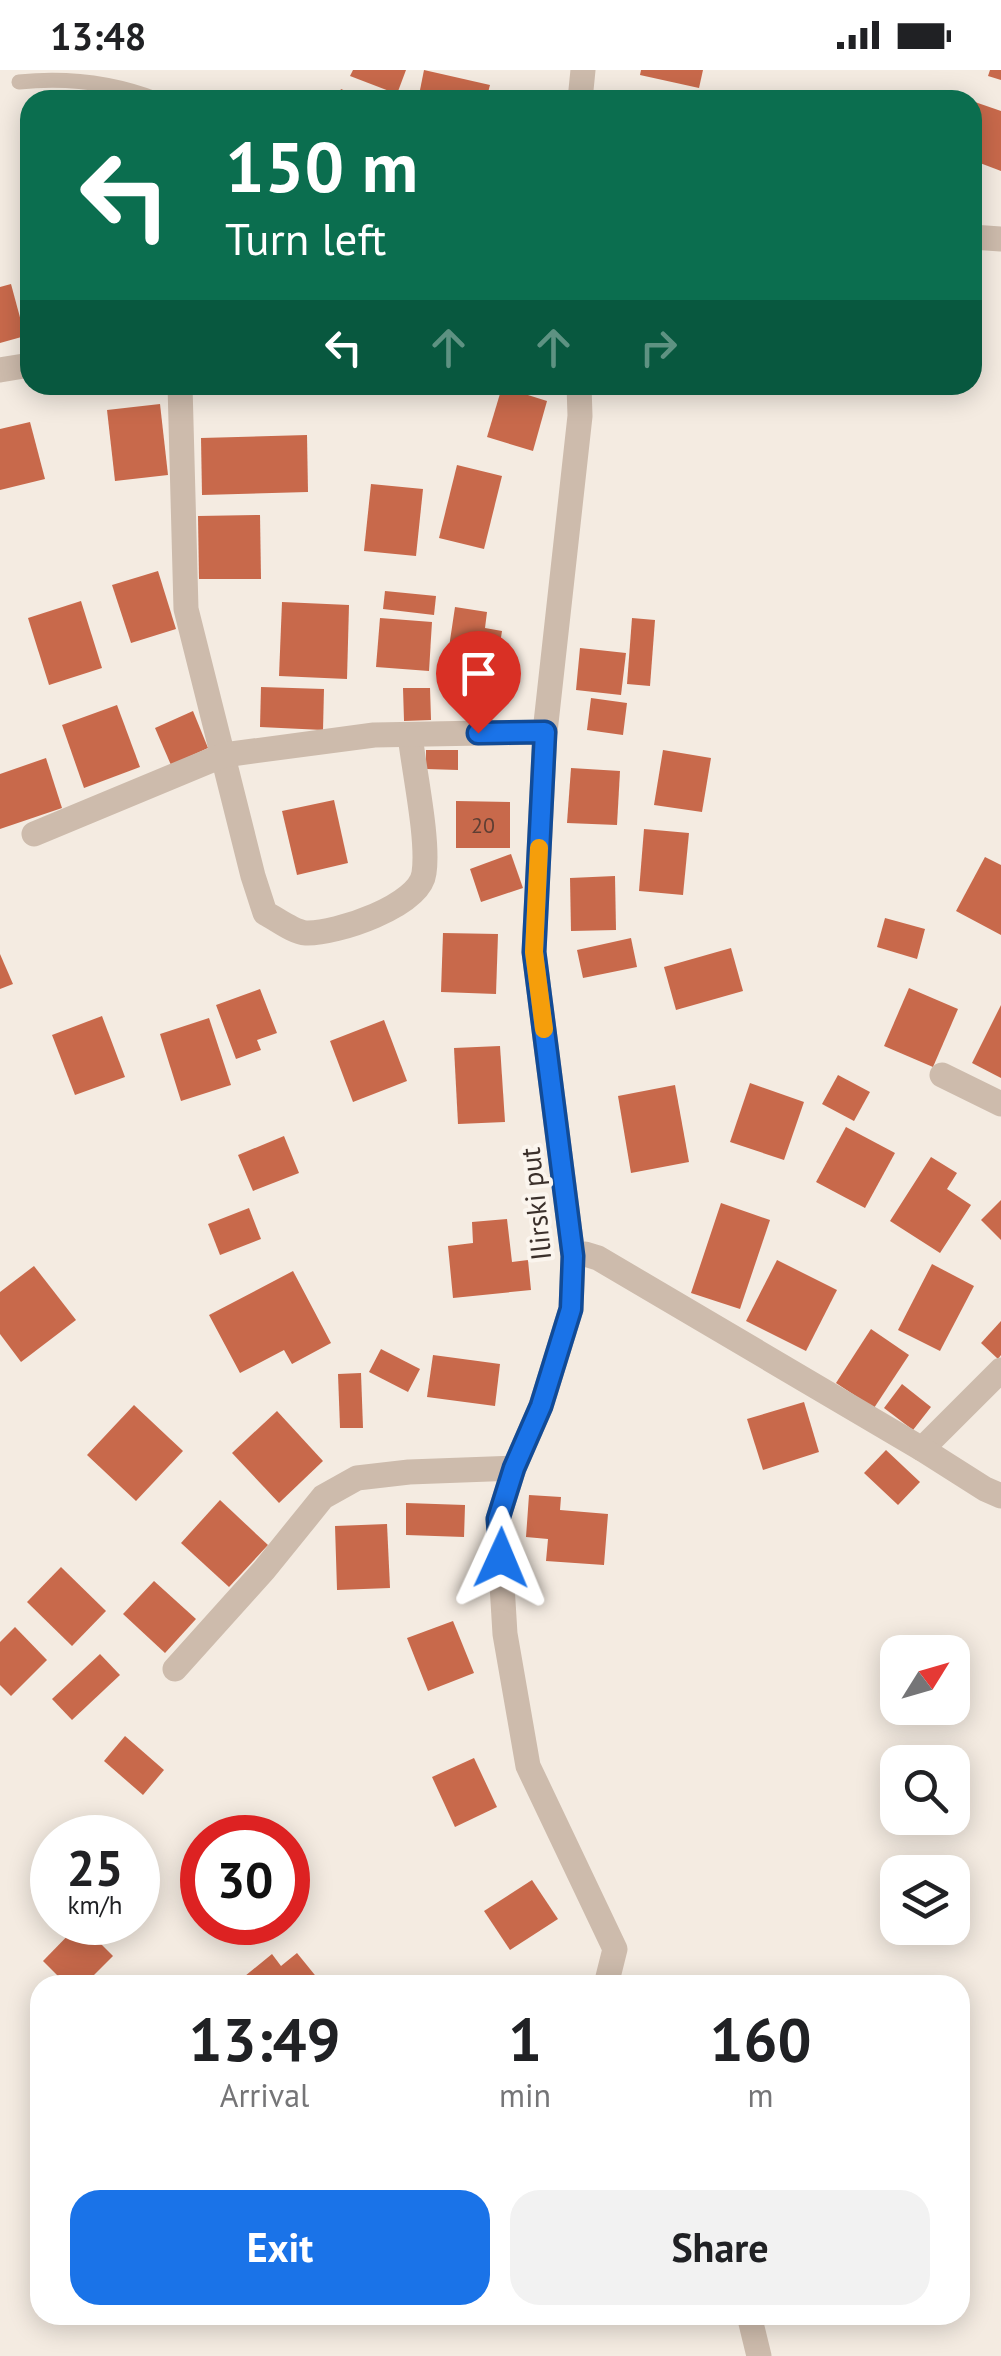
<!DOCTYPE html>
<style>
:root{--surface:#fff;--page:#f2f2f2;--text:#202124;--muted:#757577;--accent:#1a73e8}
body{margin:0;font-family:"PT Sans",sans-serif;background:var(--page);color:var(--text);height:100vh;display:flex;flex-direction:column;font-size:38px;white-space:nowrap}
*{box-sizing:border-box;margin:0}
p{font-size:32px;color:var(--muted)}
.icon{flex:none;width:55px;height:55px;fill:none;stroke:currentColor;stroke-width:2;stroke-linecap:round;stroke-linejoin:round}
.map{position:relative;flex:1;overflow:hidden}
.panel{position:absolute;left:30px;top:1905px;width:940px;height:350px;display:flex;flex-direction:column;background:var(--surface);border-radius:30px;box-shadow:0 5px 25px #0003}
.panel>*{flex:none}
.guide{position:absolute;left:20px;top:20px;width:962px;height:305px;border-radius:30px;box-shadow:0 5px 25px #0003;background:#0b6e4f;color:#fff;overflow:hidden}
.needle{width:65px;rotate:53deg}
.controls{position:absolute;left:880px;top:1565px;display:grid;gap:20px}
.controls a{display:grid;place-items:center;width:90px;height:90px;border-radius:20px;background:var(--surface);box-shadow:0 5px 25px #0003;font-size:50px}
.speed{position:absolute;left:30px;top:1745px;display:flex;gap:20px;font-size:50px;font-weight:700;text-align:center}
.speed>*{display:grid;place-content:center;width:130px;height:130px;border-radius:50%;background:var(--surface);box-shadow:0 5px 25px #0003;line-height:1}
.speed small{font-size:25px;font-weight:400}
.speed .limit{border:15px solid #d22;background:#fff;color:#111}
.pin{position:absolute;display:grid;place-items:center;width:85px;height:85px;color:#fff;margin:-102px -42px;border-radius:50% 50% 50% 0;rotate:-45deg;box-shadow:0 0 10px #0007}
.pin .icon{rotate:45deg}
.me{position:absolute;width:110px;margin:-55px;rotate:1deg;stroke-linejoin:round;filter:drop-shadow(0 0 8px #0008)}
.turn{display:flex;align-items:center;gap:35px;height:210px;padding:0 40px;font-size:45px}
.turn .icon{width:130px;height:130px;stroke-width:2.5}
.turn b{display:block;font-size:70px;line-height:85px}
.lanes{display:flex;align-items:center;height:95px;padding:0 40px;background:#0003;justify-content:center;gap:50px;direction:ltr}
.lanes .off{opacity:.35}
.eta{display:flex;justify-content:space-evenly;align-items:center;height:170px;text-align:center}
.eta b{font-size:60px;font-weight:800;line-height:70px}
.button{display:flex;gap:20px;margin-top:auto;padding:20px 40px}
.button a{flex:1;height:115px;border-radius:30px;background:var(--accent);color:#fff;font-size:40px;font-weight:800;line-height:115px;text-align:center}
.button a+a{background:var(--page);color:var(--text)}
.status{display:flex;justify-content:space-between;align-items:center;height:70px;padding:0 50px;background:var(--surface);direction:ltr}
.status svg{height:28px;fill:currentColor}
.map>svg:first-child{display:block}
</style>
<div class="status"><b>13:48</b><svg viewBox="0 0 49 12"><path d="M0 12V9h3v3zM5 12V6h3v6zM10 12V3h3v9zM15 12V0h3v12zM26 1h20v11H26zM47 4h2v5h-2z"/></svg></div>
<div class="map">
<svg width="1001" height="2286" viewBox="0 0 1001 2286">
<rect width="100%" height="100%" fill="#f4ebe1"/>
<g fill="#c8694b">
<polygon points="353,0 406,0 397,24 350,6"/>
<polygon points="424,0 490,15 486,30 418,30"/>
<polygon points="641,0 703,0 699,18 640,5"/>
<polygon points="990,0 1001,0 1001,10 988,6"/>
<polygon points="341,19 367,30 336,30"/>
<polygon points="972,31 1001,41 1001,101 972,90"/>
<polygon points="11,214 25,266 0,273 0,217"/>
<polygon points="502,317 547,331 533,381 487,367"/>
<polygon points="160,334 168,405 115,411 107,340"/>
<polygon points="30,352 45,409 0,420 0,359"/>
<polygon points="307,365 308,422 202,425 201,368"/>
<polygon points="457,395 502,406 484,479 439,468"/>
<polygon points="371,414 423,419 416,486 364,481"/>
<polygon points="260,445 261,509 199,509 198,446"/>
<polygon points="158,501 176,559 131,573 112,515"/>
<polygon points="385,521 436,526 434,545 383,539"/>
<polygon points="81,531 102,598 49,615 28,548"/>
<polygon points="282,532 349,535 347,609 279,606"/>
<polygon points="455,537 487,542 485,558 502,561 491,631 442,624"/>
<polygon points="380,548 432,552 429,601 376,597"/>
<polygon points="632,548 655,550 650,616 627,614"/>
<polygon points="580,578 626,583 621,625 576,620"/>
<polygon points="261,617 324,619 323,660 260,657"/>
<polygon points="403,618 430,618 431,650 404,651"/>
<polygon points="591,628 627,633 623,665 587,660"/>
<polygon points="117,635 140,697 84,718 62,655"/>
<polygon points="193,641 208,678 171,695 155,658"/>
<polygon points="426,680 458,680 458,700 426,699"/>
<polygon points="663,680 711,688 702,742 654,735"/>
<polygon points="46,688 62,738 0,759 0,704"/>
<polygon points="571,698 620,701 617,755 567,753"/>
<polygon points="334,730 348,793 297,805 282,741"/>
<polygon points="456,731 510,732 510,778 456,778"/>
<polygon points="644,759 689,763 683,825 639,821"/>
<polygon points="511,784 523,818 481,832 470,799"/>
<polygon points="985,787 1001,795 1001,865 956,841"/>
<polygon points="615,806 616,860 571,861 570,808"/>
<polygon points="885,848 925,859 917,889 877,877"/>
<polygon points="443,863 498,864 496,924 441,922"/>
<polygon points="631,868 637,897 583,908 577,880"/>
<polygon points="731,878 743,921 676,940 664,897"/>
<polygon points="0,884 13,914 0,919"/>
<polygon points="909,918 958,939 933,997 884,976"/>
<polygon points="260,919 277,963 257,970 261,980 236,989 216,935"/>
<polygon points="1001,935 1001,1008 972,993"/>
<polygon points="102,946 125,1007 75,1025 52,965"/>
<polygon points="209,948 231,1015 181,1031 160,964"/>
<polygon points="384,950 407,1011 353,1032 330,971"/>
<polygon points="500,976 505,1052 458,1054 454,978"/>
<polygon points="838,1005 870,1022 854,1051 822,1034"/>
<polygon points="750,1013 804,1032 784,1090 730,1072"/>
<polygon points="675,1015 689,1092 631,1103 618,1026"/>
<polygon points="846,1057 895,1083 865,1138 816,1112"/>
<polygon points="284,1066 299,1103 253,1121 238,1085"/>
<polygon points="931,1087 957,1103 947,1119 971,1135 940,1183 890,1151"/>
<polygon points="1001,1130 1001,1170 981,1150"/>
<polygon points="721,1133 770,1150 740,1239 691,1223"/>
<polygon points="249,1138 261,1169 220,1185 208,1154"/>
<polygon points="507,1149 512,1192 528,1190 531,1220 453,1228 448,1176 473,1173 472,1152"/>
<polygon points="777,1190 837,1220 806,1281 746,1251"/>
<polygon points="932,1194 974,1216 940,1281 898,1260"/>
<polygon points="34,1196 76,1250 21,1292 0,1264 0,1222"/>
<polygon points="293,1201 331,1273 292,1294 284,1280 240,1303 209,1245"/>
<polygon points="1001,1251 1001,1285 998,1289 981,1273"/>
<polygon points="871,1259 909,1285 874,1338 836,1313"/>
<polygon points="381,1279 420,1299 408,1322 369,1302"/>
<polygon points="433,1285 500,1294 495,1336 427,1327"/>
<polygon points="361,1303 363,1358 340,1358 338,1304"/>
<polygon points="902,1314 931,1337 913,1360 884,1338"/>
<polygon points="804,1332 819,1382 763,1400 747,1349"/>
<polygon points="134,1335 183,1381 136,1431 87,1385"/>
<polygon points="277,1341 323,1391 279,1433 232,1383"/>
<polygon points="886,1380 920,1412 898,1435 864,1403"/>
<polygon points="529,1425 561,1427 560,1440 608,1444 604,1495 546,1491 548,1469 526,1467"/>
<polygon points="220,1430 268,1475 229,1517 181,1473"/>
<polygon points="406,1433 465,1435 464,1467 406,1465"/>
<polygon points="387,1454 390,1518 337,1520 335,1456"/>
<polygon points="61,1497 106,1541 72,1576 27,1532"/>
<polygon points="154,1511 196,1549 165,1583 123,1544"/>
<polygon points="453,1551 474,1603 428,1621 407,1568"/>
<polygon points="15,1557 47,1590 11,1626 0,1615 0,1572"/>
<polygon points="100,1584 120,1605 72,1650 52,1629"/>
<polygon points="125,1666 164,1700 143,1725 104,1691"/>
<polygon points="474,1688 497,1737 455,1757 432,1707"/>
<polygon points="532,1810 558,1849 510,1880 484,1841"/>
<polygon points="80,1853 113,1886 84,1915 67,1915 43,1891"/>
<polygon points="297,1883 323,1915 234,1915 272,1884 281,1896"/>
</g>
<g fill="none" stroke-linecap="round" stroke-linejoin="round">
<path stroke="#cdbbac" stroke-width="15" d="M 19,12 C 68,7 112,12 158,30"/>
<g stroke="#cdbbac" stroke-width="25">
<polyline points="580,30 583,0"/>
<polyline points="972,167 1001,169"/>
<polyline points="0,300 30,295"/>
<path d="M 180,315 L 186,539 L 253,806 L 265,843 C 277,849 293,862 306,863 C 336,864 420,836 424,803 C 429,770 414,701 410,665"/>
<polyline points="579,315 580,346 545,662 534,882 573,1186 571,1239 541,1336 514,1398 498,1449 505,1564 528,1696 615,1879 606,1915"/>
<polyline points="34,764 224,685 374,665 545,662"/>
<polyline points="942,1005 1001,1034"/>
<polyline points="573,1186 585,1184 598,1188 922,1379 1001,1300"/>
<polyline points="922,1379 985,1419 1001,1426"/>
<polyline points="175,1599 264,1500 323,1427 357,1408 409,1402 514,1398"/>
<polyline points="749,2245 759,2286"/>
</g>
</g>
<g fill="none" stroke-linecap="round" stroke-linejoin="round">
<g stroke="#114b97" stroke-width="25">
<polyline id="route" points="478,663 545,662 534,882 573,1186 571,1239 541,1336 514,1398 498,1449 501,1488"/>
</g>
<use href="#route" stroke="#1a73e8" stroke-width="18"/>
<polyline stroke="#f59e0b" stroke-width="18" points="539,778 534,882 544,959"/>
</g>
<g text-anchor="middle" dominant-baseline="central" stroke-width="8" stroke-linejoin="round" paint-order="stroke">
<g font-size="22" fill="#5e3e33">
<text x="483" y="755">20</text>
</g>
<g font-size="28" fill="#3b302b" stroke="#fbf5ee">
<text transform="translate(535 1134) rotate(-96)">Ilirski put</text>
</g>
</g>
</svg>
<div class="controls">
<a><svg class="needle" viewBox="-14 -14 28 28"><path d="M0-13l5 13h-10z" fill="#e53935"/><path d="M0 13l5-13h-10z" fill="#757577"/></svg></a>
<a><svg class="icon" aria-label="search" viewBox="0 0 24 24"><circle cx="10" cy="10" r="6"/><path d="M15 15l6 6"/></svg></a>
<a><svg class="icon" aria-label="layers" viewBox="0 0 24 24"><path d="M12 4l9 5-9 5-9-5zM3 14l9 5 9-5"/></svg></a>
</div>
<div class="speed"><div>25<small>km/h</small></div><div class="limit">30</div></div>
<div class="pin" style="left:478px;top:663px;background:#d93025"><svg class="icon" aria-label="arrive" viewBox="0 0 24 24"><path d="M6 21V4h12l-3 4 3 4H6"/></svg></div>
<svg class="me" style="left:501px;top:1488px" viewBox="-20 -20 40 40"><path d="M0-17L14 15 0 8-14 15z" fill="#1a73e8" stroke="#fff" stroke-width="4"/></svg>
<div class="guide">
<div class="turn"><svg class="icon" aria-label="left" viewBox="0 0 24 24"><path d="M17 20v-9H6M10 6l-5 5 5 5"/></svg><div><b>150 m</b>Turn left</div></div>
<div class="lanes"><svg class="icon" aria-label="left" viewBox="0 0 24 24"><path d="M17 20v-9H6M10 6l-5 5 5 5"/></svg><svg class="icon off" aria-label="ahead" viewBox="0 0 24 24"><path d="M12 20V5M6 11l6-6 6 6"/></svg><svg class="icon off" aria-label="ahead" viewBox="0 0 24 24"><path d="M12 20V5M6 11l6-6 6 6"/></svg><svg class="icon off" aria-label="right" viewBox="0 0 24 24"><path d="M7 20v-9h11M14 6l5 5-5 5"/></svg></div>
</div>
<section class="panel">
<div class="eta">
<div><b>13:49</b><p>Arrival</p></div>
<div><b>1</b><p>min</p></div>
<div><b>160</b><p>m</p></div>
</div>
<div class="button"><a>Exit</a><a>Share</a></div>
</section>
</div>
